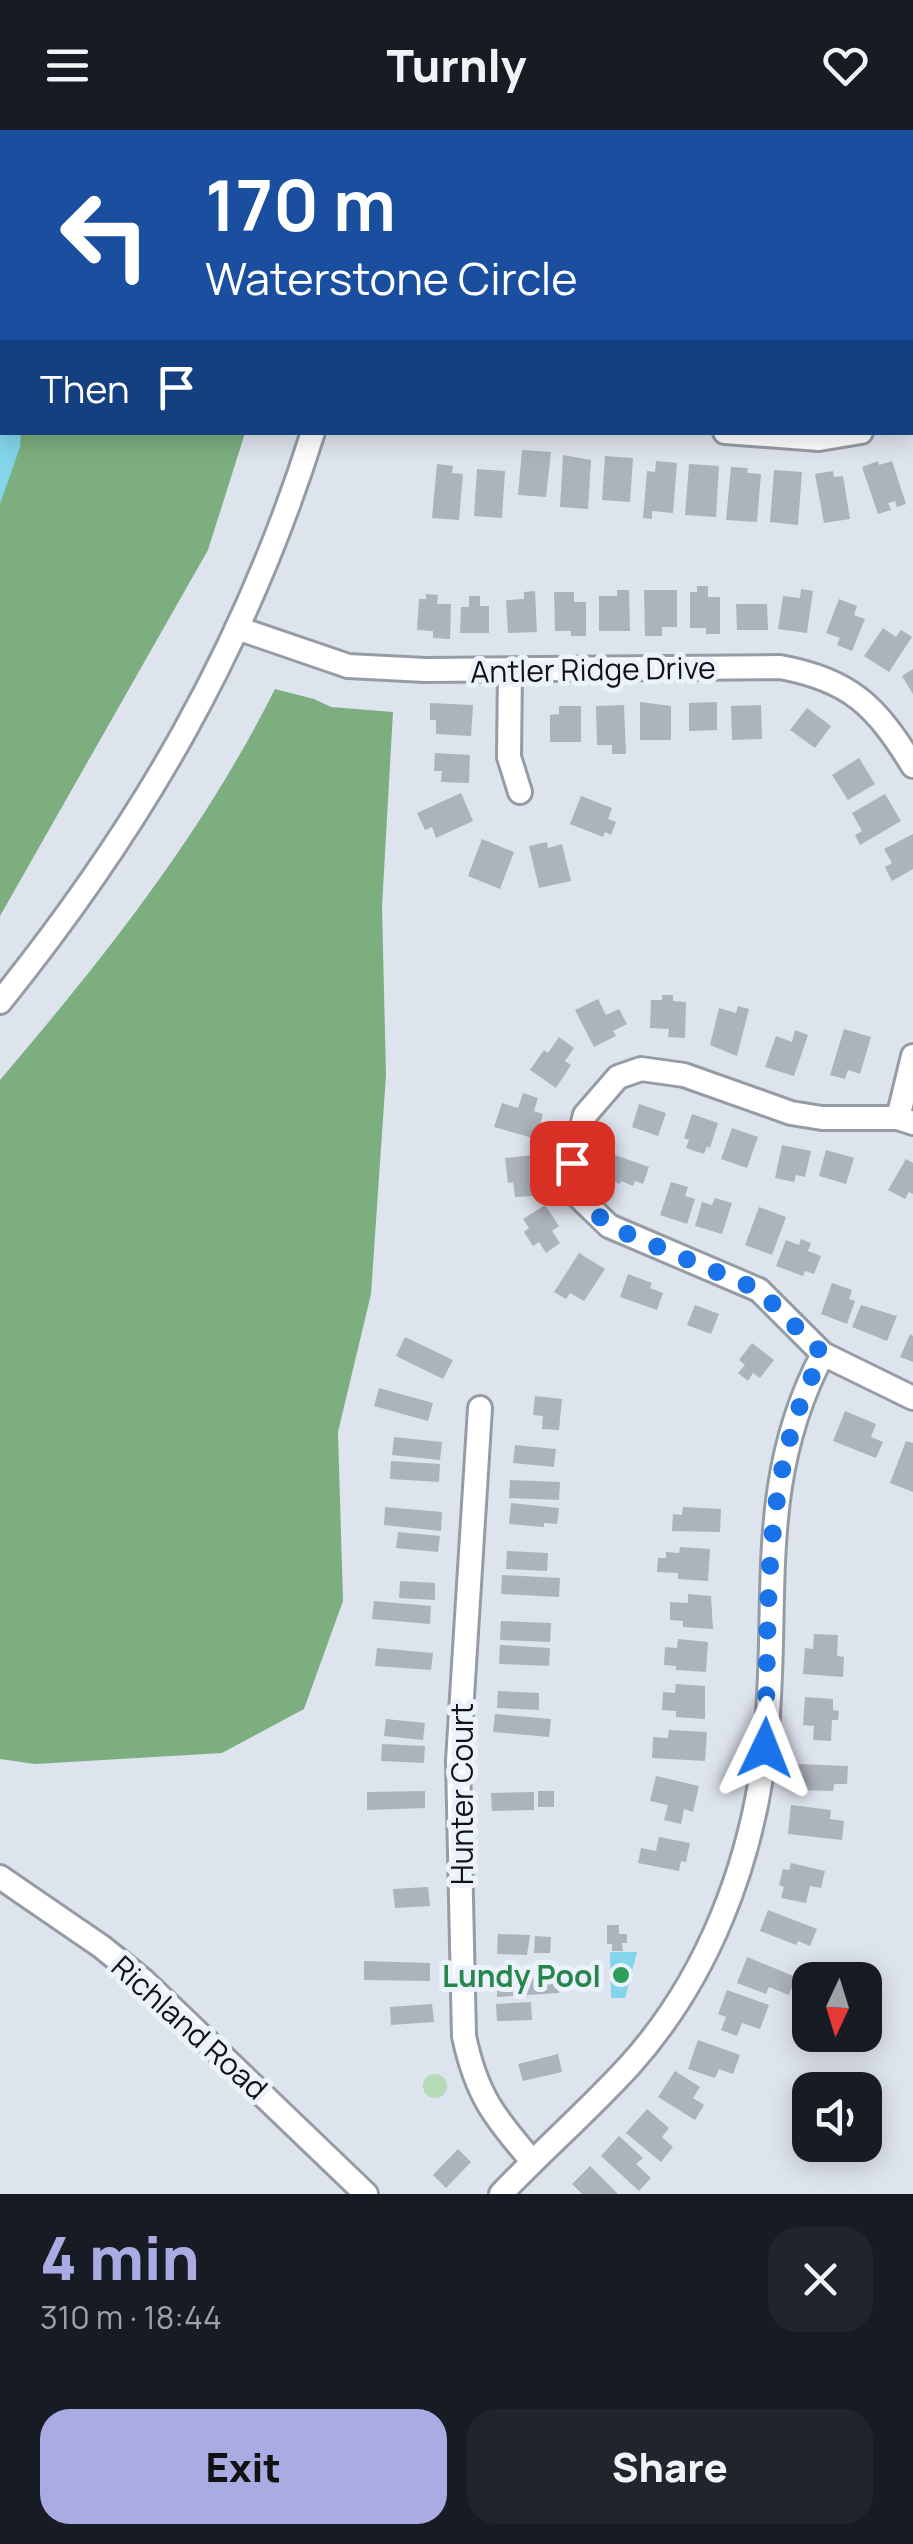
<!DOCTYPE html>
<meta charset="utf-8">
<style>
:root{--surface:#171b24;--page:#20242c;--text:#f1f3f6;--muted:#9ea1a6;--accent:#a9abe2}
body{margin:0;font-family:Manrope,sans-serif;background:var(--page);color:var(--text);height:100vh;display:flex;flex-direction:column;font-size:38px;white-space:nowrap}
*{box-sizing:border-box;margin:0}
p{font-size:32px;color:var(--muted)}
.icon{flex:none;width:55px;height:55px;fill:none;stroke:currentColor;stroke-width:2;stroke-linecap:round;stroke-linejoin:round}
.map{position:relative;height:2064px;overflow:hidden}
.sheet{display:flex;flex-direction:column;background:var(--surface);flex:1}
.sheet>*{flex:none}
.hud{position:absolute;left:0px;top:0px;width:915px;height:305px;box-shadow:0 5px 25px #0003;background:#1a4fa0;color:#fff;overflow:hidden}
.needle{width:65px;rotate:184deg}
.controls{position:absolute;left:792px;top:1832px;display:grid;gap:20px}
.controls a{display:grid;place-items:center;width:90px;height:90px;border-radius:20px;background:var(--surface);box-shadow:0 5px 25px #0003;font-size:50px}
.pin{position:absolute;display:grid;place-items:center;width:85px;height:85px;color:#fff;margin:-42px;border-radius:20px;box-shadow:0 5px 15px #0006}
.me{position:absolute;width:110px;margin:-55px;rotate:2deg;stroke-linejoin:round;filter:drop-shadow(0 0 8px #0008)}
.turn{display:flex;align-items:center;gap:35px;height:210px;padding:0 40px;font-size:45px}
.turn .icon{width:130px;height:130px;stroke-width:2.5}
.turn b{display:block;font-size:70px;line-height:85px}
.then{display:flex;align-items:center;height:95px;padding:0 40px;background:#0003;gap:20px;font-size:38px}
.round{display:grid;place-items:center;flex:none;width:105px;height:105px;border-radius:30px;background:var(--page)}
.overview{display:flex;align-items:center;justify-content:space-between;height:170px;padding:0 40px}
h1{font-size:60px;font-weight:800;line-height:75px;color:var(--accent)}
.action{display:flex;gap:20px;margin-top:auto;padding:20px 40px}
.action a{flex:1;height:115px;border-radius:30px;background:var(--accent);color:#111;font-size:40px;font-weight:800;line-height:115px;text-align:center}
.action a+a{background:var(--page);color:var(--text)}
header{display:flex;justify-content:space-between;align-items:center;height:130px;padding:0 40px;background:var(--surface);font-size:45px;font-weight:800}
.map>svg:first-child{display:block}
</style>
<header><svg class="icon" aria-label="menu" viewBox="0 0 24 24"><path d="M4 6h16M4 12h16M4 18h16"/></svg>Turnly<svg class="icon" aria-label="heart" viewBox="0 0 24 24"><path d="M12 20l-8-8c-3-5 5-10 8-4 3-6 11-1 8 4z"/></svg></header>
<div class="map">
<svg width="913" height="2064" viewBox="0 0 913 2064">
<rect width="100%" height="100%" fill="#dee4ee"/>
<circle fill="#b6dab8" cx="435" cy="1956" r="12"/>
<g fill="#7cae80">
<polygon points="0,0 320,0 2,2 2,302 245,303 208,420 0,786"/>
<path d="M 275,559 L 314,569 L 331,577 L 393,582 L 382,777 L 386,945 L 371,1164 L 338,1302 L 343,1471 L 304,1579 L 222,1623 L 35,1634 L 0,1629 L 0,950 C 104,828 203,703 275,559 Z"/>
</g>
<g fill="#83d5ea">
<polygon points="0,0 86,0 2,2 2,302 21,303 20,317 0,374"/>
<polygon points="610,1822 637,1822 625,1868 611,1868"/>
</g>
<g fill="#adb3bc">
<polygon points="522,320 551,322 546,367 518,365"/>
<polygon points="563,325 591,330 588,379 560,377"/>
<polygon points="605,326 633,328 630,372 602,370"/>
<polygon points="656,331 677,333 673,383 652,381 652,389 643,388 647,341 655,342"/>
<polygon points="878,331 879,335 892,331 906,374 897,377 895,371 888,373 891,380 878,384 862,337"/>
<polygon points="437,334 453,336 452,343 463,344 459,390 432,388"/>
<polygon points="689,334 719,336 716,387 685,385"/>
<polygon points="731,337 748,338 747,343 761,344 757,392 726,390"/>
<polygon points="477,339 505,341 502,388 474,386"/>
<polygon points="774,340 802,342 798,395 770,392"/>
<polygon points="833,341 834,347 843,346 850,389 824,393 815,344"/>
<polygon points="697,456 708,456 708,467 720,467 720,504 706,504 706,498 690,498 690,462 697,462"/>
<polygon points="801,459 813,461 807,503 778,499 783,466 800,468"/>
<polygon points="617,460 629,460 630,501 599,501 599,466 617,466"/>
<polygon points="644,460 677,460 677,497 662,497 662,506 645,506"/>
<polygon points="535,461 537,502 508,503 506,470 524,469 524,462"/>
<polygon points="554,462 574,462 574,472 586,472 586,506 571,506 571,501 555,501"/>
<polygon points="426,464 438,465 437,474 451,474 450,509 433,508 433,501 417,500 419,469 426,469"/>
<polygon points="469,466 480,466 480,476 489,476 489,503 460,503 461,477 469,477"/>
<polygon points="839,469 857,476 854,485 865,489 852,521 837,515 840,508 826,503"/>
<polygon points="736,474 767,474 768,500 737,500"/>
<polygon points="883,498 896,507 901,500 912,507 889,542 864,526"/>
<polygon points="913,539 913,564 902,546"/>
<polygon points="640,572 671,576 671,610 640,610"/>
<polygon points="717,572 717,600 689,601 689,573"/>
<polygon points="430,573 473,575 471,606 436,604 436,590 430,590"/>
<polygon points="624,575 626,624 612,624 612,615 597,615 596,576"/>
<polygon points="761,575 762,609 732,610 731,576"/>
<polygon points="559,576 581,576 581,612 550,612 550,585 559,584"/>
<polygon points="807,578 831,596 815,618 790,600"/>
<polygon points="435,623 470,625 469,653 441,652 442,641 434,641"/>
<polygon points="859,628 875,654 848,670 832,645"/>
<polygon points="461,663 473,691 436,708 432,697 425,700 417,683"/>
<polygon points="885,664 901,691 860,715 855,705 862,701 852,683"/>
<polygon points="581,666 612,678 608,689 616,692 611,705 605,702 603,707 570,694"/>
<polygon points="913,704 913,739 892,751 885,737 892,733 884,719"/>
<polygon points="482,709 514,722 500,759 468,746"/>
<polygon points="547,712 548,718 562,714 571,751 539,758 529,716"/>
<polygon points="662,865 673,865 673,871 686,872 685,908 668,907 669,899 650,898 651,870 662,870"/>
<polygon points="598,869 606,885 619,879 627,894 613,901 616,906 594,917 575,880"/>
<polygon points="738,876 749,879 737,926 710,915 719,878 736,883"/>
<polygon points="844,899 871,907 860,944 848,940 845,949 830,945"/>
<polygon points="795,900 808,905 794,946 765,937 776,906 792,912"/>
<polygon points="559,907 574,918 565,931 571,935 556,958 530,940 544,920 548,923"/>
<polygon points="523,963 538,968 534,981 543,984 536,1009 494,997 502,973 518,978"/>
<polygon points="639,974 666,983 658,1006 632,997"/>
<polygon points="692,984 718,993 710,1018 707,1016 704,1024 686,1018 689,1010 684,1008"/>
<polygon points="732,998 758,1007 747,1038 721,1029"/>
<polygon points="782,1015 811,1021 805,1047 796,1045 794,1052 775,1048"/>
<polygon points="826,1020 854,1028 846,1054 819,1046"/>
<polygon points="534,1025 536,1050 531,1051 532,1066 515,1067 513,1052 508,1053 505,1028"/>
<polygon points="615,1025 649,1037 643,1054 635,1051 633,1056 621,1051 620,1054 606,1049"/>
<polygon points="906,1029 913,1033 913,1064 909,1062 905,1069 888,1060"/>
<polygon points="671,1052 688,1057 685,1066 695,1069 687,1094 660,1085"/>
<polygon points="715,1068 732,1073 722,1104 695,1096 702,1072 712,1075"/>
<polygon points="545,1075 559,1096 552,1101 560,1113 546,1123 539,1112 533,1116 524,1102 529,1098 523,1089"/>
<polygon points="759,1077 786,1087 772,1125 745,1115"/>
<polygon points="801,1109 811,1113 808,1121 821,1126 814,1144 805,1141 803,1146 776,1136 786,1110 799,1115"/>
<polygon points="579,1123 605,1139 584,1171 570,1163 566,1169 554,1162"/>
<polygon points="628,1144 652,1153 650,1158 663,1163 657,1180 620,1167"/>
<polygon points="832,1153 852,1160 849,1169 855,1171 847,1194 821,1184"/>
<polygon points="695,1175 719,1184 711,1204 687,1195"/>
<polygon points="861,1175 897,1186 887,1211 852,1197"/>
<polygon points="910,1204 913,1206 913,1232 900,1227"/>
<polygon points="405,1207 453,1230 443,1249 396,1226"/>
<polygon points="752,1213 774,1230 760,1248 753,1243 748,1251 738,1243 745,1235 739,1230"/>
<polygon points="379,1258 433,1273 428,1291 374,1276"/>
<polygon points="535,1266 562,1269 559,1300 542,1299 543,1286 533,1285"/>
<polygon points="845,1281 876,1294 871,1307 883,1312 876,1328 833,1311"/>
<polygon points="394,1307 442,1312 440,1330 392,1325"/>
<polygon points="906,1311 913,1313 913,1362 890,1353"/>
<polygon points="515,1315 556,1319 554,1337 513,1333"/>
<polygon points="391,1331 440,1334 439,1352 390,1349"/>
<polygon points="510,1350 560,1352 559,1370 509,1368"/>
<polygon points="511,1373 559,1378 557,1394 544,1393 544,1397 509,1394"/>
<polygon points="385,1377 442,1382 441,1401 384,1395"/>
<polygon points="683,1377 721,1379 720,1402 672,1401 673,1384 682,1385"/>
<polygon points="398,1402 440,1406 438,1422 396,1418"/>
<polygon points="680,1417 710,1419 708,1451 678,1449 678,1443 657,1442 658,1428 666,1428 666,1422 679,1423"/>
<polygon points="507,1421 548,1423 547,1441 506,1439"/>
<polygon points="502,1445 560,1448 559,1467 501,1464"/>
<polygon points="400,1451 435,1453 435,1470 399,1468"/>
<polygon points="688,1464 711,1466 713,1499 683,1497 683,1491 670,1490 670,1472 688,1473"/>
<polygon points="374,1471 431,1476 430,1494 372,1489"/>
<polygon points="501,1491 551,1493 550,1512 500,1510"/>
<polygon points="814,1504 838,1505 837,1526 844,1527 843,1547 803,1544 805,1518 813,1519"/>
<polygon points="678,1509 708,1512 706,1542 676,1540 676,1536 664,1535 665,1517 677,1518"/>
<polygon points="500,1515 550,1518 549,1536 499,1534"/>
<polygon points="377,1518 433,1523 431,1540 375,1536"/>
<polygon points="676,1554 705,1556 705,1589 676,1587 676,1581 662,1580 663,1562 675,1563"/>
<polygon points="498,1561 539,1563 539,1580 497,1578"/>
<polygon points="805,1567 833,1569 833,1580 839,1581 838,1590 832,1590 831,1611 813,1610 814,1596 803,1595"/>
<polygon points="495,1584 551,1589 549,1607 493,1602"/>
<polygon points="386,1589 425,1593 423,1610 384,1606"/>
<polygon points="669,1600 707,1602 705,1631 652,1628 653,1607 668,1608"/>
<polygon points="382,1614 425,1616 424,1633 381,1631"/>
<polygon points="798,1634 848,1636 847,1654 834,1654 833,1661 797,1660"/>
<polygon points="656,1646 699,1656 693,1682 684,1679 681,1694 664,1690 668,1675 650,1671"/>
<polygon points="425,1661 425,1678 367,1680 367,1662"/>
<rect x="538" y="1661" width="16" height="16"/>
<polygon points="534,1662 534,1680 492,1681 491,1663"/>
<polygon points="791,1675 831,1680 830,1689 844,1691 842,1710 788,1704"/>
<polygon points="659,1707 690,1713 686,1732 681,1731 679,1741 638,1733 641,1718 656,1721"/>
<polygon points="791,1733 825,1741 821,1758 810,1756 806,1773 781,1768 784,1757 779,1755 783,1739 789,1740"/>
<polygon points="428,1757 430,1776 395,1778 393,1759"/>
<polygon points="768,1780 817,1799 810,1816 798,1811 796,1815 760,1801"/>
<polygon points="607,1795 619,1795 619,1804 627,1804 627,1813 622,1813 623,1821 612,1821 612,1814 607,1814"/>
<polygon points="498,1804 530,1805 527,1825 497,1824"/>
<polygon points="535,1806 551,1807 550,1823 534,1823"/>
<polygon points="747,1827 796,1847 789,1865 769,1857 766,1864 737,1853"/>
<polygon points="364,1831 430,1833 430,1851 364,1850"/>
<polygon points="559,1847 559,1863 497,1867 497,1848"/>
<polygon points="727,1860 769,1875 760,1899 742,1893 737,1906 721,1900 726,1887 718,1884"/>
<polygon points="531,1872 532,1890 497,1891 496,1874"/>
<polygon points="432,1874 434,1892 391,1895 390,1877"/>
<polygon points="698,1910 740,1925 733,1944 719,1939 715,1948 688,1939"/>
<polygon points="558,1924 562,1942 523,1951 518,1934"/>
<polygon points="675,1941 700,1957 693,1968 704,1975 695,1990 658,1967"/>
<polygon points="647,1979 669,1998 662,2007 673,2017 661,2032 626,2003"/>
<polygon points="619,2006 643,2028 636,2034 651,2048 639,2061 601,2026"/>
<polygon points="458,2019 471,2032 446,2058 433,2045"/>
<polygon points="590,2036 618,2064 582,2064 572,2054"/>
</g>
<g fill="none" stroke-linecap="round" stroke-linejoin="round">
<g stroke="#969ca5" stroke-width="28">
<g id="minor">
<polyline points="381,2 382,0"/>
<polyline points="912,282 913,282"/>
<polyline points="725,302 819,309 861,302"/>
<path d="M 237,498 L 348,536 L 425,540 L 780,537 C 851,550 876,576 913,636"/>
<polyline points="510,540 509,627 520,662"/>
<path d="M 0,872 C 141,697 245,518 313,302"/>
<polyline points="898,988 913,926"/>
<polyline points="913,993 898,988 822,988 791,983 684,945 641,939 618,947 585,985 572,1033 576,1064 609,1096 759,1160 823,1224 913,1268"/>
<path d="M 480,1278 L 458,1631 L 464,1906 C 476,1964 494,1987 532,2031"/>
<polyline points="0,1747 102,1817 144,1851 366,2064"/>
<path d="M 501,2064 C 543,2020 589,1980 630,1935 C 708,1848 752,1733 765,1618 C 781,1479 753,1355 823,1224"/>
</g>
</g>
<use href="#minor" stroke="#fff" stroke-width="22"/>
</g>
<g fill="none" stroke-linecap="round" stroke-linejoin="round">
<path stroke="#1a73e8" stroke-width="18" stroke-dasharray="0 32.4" d="M 572,1033 L 576,1064 L 609,1096 L 759,1160 L 823,1224 C 758,1344 770,1486 765,1618"/>
</g>
<circle fill="#2e9e5b" stroke="#ebf2fb" stroke-width="4" cx="621" cy="1845" r="10"/>
<g text-anchor="middle" dominant-baseline="central" stroke-width="10" stroke-linejoin="round" paint-order="stroke">
<g font-size="30" fill="#101316" stroke="#ebf2fb">
<text transform="translate(593 539) rotate(-1)">Antler Ridge Drive</text>
<text transform="translate(461 1664) rotate(-90)">Hunter Court</text>
<text transform="translate(190 1897) rotate(42)">Richland Road</text>
</g>
<g font-size="30" font-weight="bold" fill="#27864d" stroke="#ebf2fb" text-anchor="end">
<text x="601" y="1845">Lundy Pool</text>
</g>
</g>
</svg>
<div class="controls">
<a><svg class="needle" viewBox="-14 -14 28 28"><path d="M0-13l5 13h-10z" fill="#e53935"/><path d="M0 13l5-13h-10z" fill="#9ea1a6"/></svg></a>
<a><svg class="icon" aria-label="sound" viewBox="0 0 24 24"><path d="M4 9h4l5-4v14l-5-4H4zM17 9q2 3 0 6"/></svg></a>
</div>
<div class="pin" style="left:572px;top:1033px;background:#d93025"><svg class="icon" aria-label="arrive" viewBox="0 0 24 24"><path d="M6 21V4h12l-3 4 3 4H6"/></svg></div>
<svg class="me" style="left:765px;top:1618px" viewBox="-20 -20 40 40"><path d="M0-17L14 15 0 8-14 15z" fill="#1a73e8" stroke="#fff" stroke-width="4"/></svg>
<div class="hud">
<div class="turn"><svg class="icon" aria-label="left" viewBox="0 0 24 24"><path d="M17 20v-9H6M10 6l-5 5 5 5"/></svg><div><b>170 m</b>Waterstone Circle</div></div>
<div class="then">Then<svg class="icon" aria-label="arrive" viewBox="0 0 24 24"><path d="M6 21V4h12l-3 4 3 4H6"/></svg></div>
</div>
</div>
<section class="sheet">
<div class="overview"><div><h1>4 min</h1><p>310 m · 18:44</p></div><a class="round"><svg class="icon" aria-label="close" viewBox="0 0 24 24"><path d="M6 6l12 12M18 6L6 18"/></svg></a></div>
<div class="action"><a>Exit</a><a>Share</a></div>
</section>
